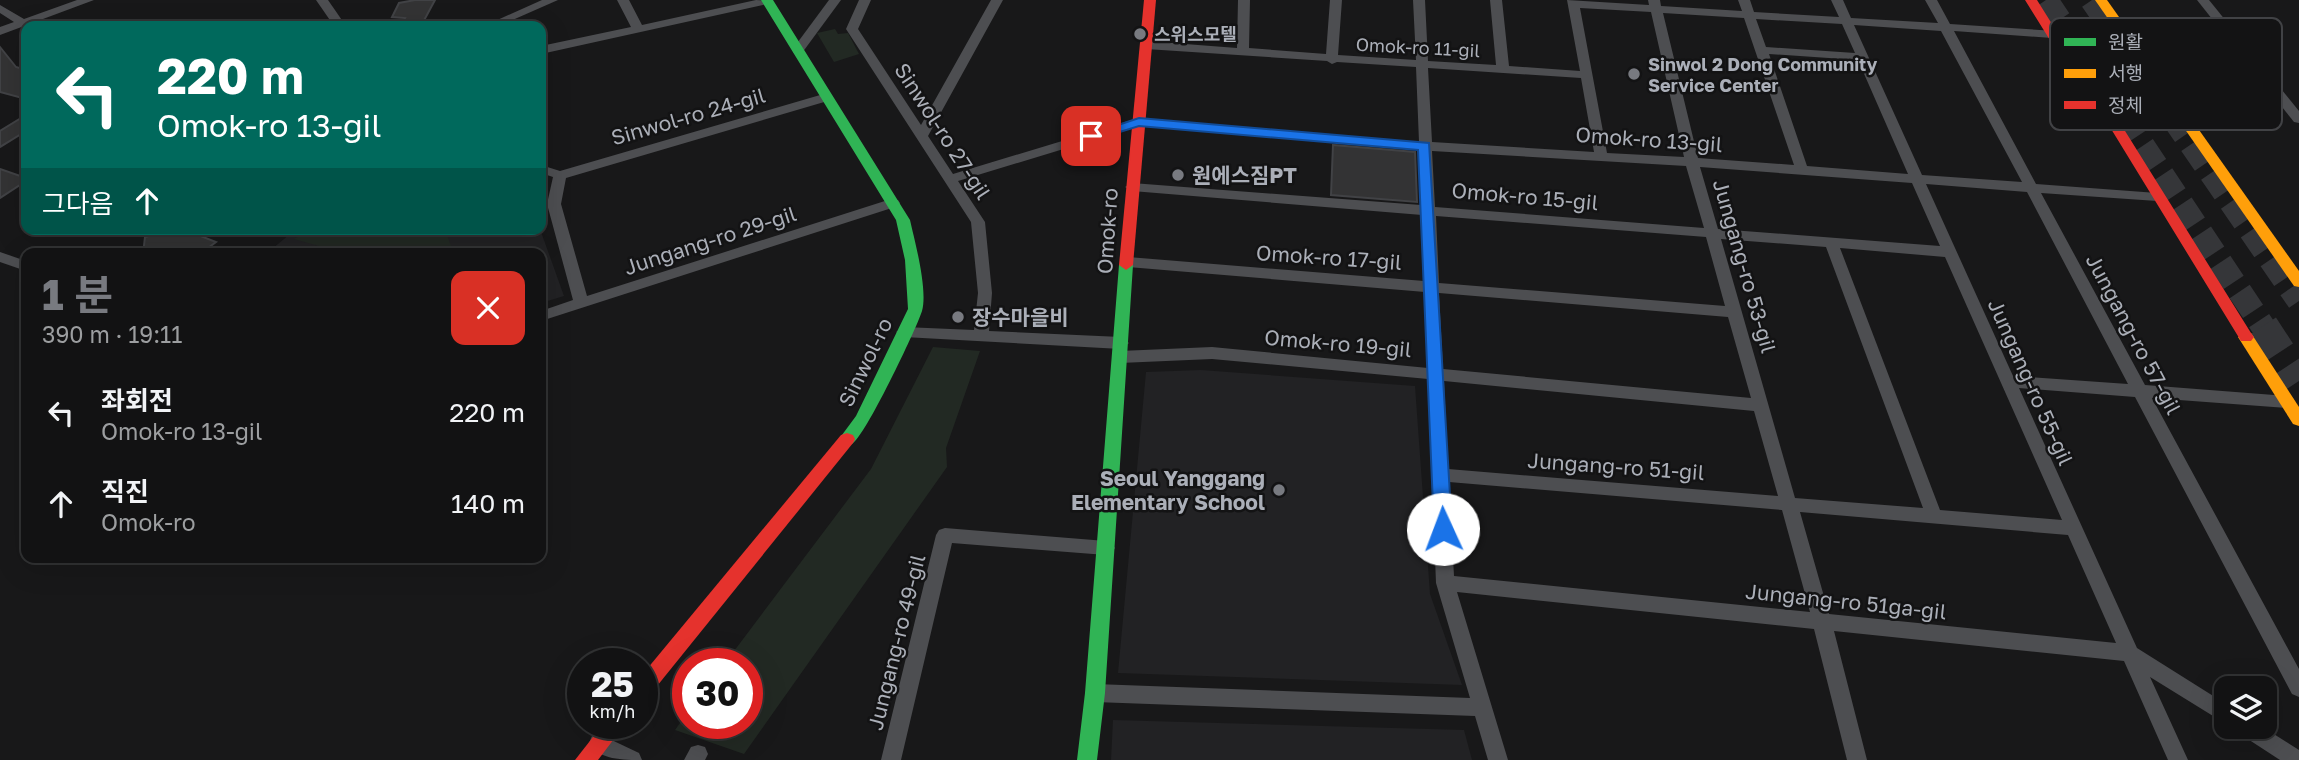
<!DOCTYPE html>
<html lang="ko">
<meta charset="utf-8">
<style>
:root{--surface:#121213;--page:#1b1b1c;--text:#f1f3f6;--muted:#9c9ea0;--line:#313233;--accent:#787a80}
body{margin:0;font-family:"Golos Text","Noto Sans KR",sans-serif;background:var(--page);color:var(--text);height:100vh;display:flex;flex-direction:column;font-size:26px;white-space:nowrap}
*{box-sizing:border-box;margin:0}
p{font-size:23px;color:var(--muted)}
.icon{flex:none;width:38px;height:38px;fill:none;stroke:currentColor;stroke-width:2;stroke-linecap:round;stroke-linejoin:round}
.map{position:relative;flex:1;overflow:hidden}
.sheet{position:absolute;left:21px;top:248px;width:525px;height:315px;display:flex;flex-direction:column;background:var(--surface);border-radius:14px;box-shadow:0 7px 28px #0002,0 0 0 2px var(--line)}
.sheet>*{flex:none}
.hud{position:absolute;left:21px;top:21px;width:525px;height:214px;border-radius:14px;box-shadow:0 7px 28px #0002,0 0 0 2px var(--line);background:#00695c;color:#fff;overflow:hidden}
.controls{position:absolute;left:2214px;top:676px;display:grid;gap:14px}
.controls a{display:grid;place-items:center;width:63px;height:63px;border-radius:14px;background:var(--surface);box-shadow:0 7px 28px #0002,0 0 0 2px var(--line);font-size:35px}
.speed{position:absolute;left:567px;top:648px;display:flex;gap:14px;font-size:35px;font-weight:700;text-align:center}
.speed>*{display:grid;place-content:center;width:91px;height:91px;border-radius:50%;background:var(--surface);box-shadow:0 7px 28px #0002,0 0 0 2px var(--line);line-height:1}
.speed small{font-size:18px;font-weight:400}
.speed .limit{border:10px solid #d22;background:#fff;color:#111}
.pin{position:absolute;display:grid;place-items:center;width:60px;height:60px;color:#fff;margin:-30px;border-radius:14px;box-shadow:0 4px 10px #0006}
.me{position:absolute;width:77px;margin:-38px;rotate:358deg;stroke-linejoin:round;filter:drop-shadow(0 0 5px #0008)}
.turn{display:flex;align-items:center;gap:24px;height:147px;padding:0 21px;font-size:32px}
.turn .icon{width:91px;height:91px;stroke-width:2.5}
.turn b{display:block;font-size:49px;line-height:60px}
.then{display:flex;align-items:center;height:66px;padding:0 21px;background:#0003;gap:14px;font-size:26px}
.round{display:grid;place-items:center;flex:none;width:74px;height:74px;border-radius:14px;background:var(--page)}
.overview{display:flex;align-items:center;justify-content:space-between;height:119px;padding:0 21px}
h1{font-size:42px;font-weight:700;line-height:52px;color:var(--accent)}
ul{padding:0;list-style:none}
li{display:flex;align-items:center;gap:21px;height:91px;padding:0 21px}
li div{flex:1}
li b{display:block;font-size:26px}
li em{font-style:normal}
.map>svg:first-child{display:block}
</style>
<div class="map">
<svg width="2299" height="760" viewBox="0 0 2299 760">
<rect width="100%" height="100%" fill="#181819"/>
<g fill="#222224">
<polygon points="296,229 540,229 564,296 541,303 541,254 266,254"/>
<polygon points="1201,370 1415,386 1430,594 1462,685 1118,673 1146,372"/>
<polygon points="1113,720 1464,730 1472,760 1111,760"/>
</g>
<g fill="#222923">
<polygon points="835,29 838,34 848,33 859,54 834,62 817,33"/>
<polygon points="310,229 445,229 452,249 444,254 347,254 294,239"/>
<polygon points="933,347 980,351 946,448 947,467 744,754 675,730 688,712 688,723 747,723 747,663 725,663 871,469"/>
</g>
<g fill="#333334" stroke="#414245" stroke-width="2">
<polygon points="415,0 435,0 421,26 400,26 405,18 392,17 399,3"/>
<polygon points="0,47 16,67 26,70 26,99 0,92"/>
<polygon points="26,115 26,131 0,147 0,131"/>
<polygon points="1333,145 1415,152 1417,202 1331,195"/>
<polygon points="0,169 26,178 26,181 0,198"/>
<polygon points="173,229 213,229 203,237 216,242 200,254 182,250 143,254 145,237"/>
</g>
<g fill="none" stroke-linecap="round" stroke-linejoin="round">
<g stroke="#353639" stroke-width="24" stroke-dasharray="24 11" stroke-linecap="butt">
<polyline points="2046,0 2264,328"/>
<polyline points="2092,0 2299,301"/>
</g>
<polyline stroke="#353639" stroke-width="31" stroke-dasharray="31 16" stroke-linecap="butt" points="2263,326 2299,381"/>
<g fill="#4d4e51" fill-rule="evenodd">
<polygon points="77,0 94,0 0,35 0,27 14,22 0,13 0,5 24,19"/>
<polygon points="316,0 328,0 346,26 334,26"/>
<polygon points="542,0 558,0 499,26 484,26"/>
<polygon points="617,0 629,0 642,25 756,0 773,1 767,4 541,54 541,46 631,27"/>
<polygon points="829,0 841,0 802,53 794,53 792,50"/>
<path d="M 859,0 L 871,0 L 858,29 L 921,125 L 991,0 L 1003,0 L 928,136 L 953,174 L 1138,118 L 1419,142 L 1416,67 L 1337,62 L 1332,64 L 1327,61 L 1146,49 L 1140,45 L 1146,41 L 1237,48 L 1238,0 L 1250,0 L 1249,48 L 1326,54 L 1330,0 L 1342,0 L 1338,55 L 1416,60 L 1413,0 L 1425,0 L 1428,61 L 1496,65 L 1490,0 L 1502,0 L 1509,66 L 1580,71 L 1567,0 L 1649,5 L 1648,0 L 1660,0 L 1661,6 L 1742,11 L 1738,0 L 1750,0 L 1754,12 L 1839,17 L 1831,0 L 1843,0 L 1851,18 L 1938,23 L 1925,0 L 1937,0 L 1950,24 L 2056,31 L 2058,34 L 2052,38 L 1954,31 L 2036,184 L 2157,193 L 2164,197 L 2157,201 L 2041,193 L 2145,385 L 2287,396 L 2293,398 L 2295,402 L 2293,406 L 2287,408 L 2152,398 L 2299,669 L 2299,697 L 2292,694 L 2135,397 L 2019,388 L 2137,648 L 2226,704 L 2226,724 L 2150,677 L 2188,760 L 2168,760 L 2124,661 L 1834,631 L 1867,760 L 1847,760 L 1814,629 L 1457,592 L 1508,760 L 1488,760 L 1475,716 L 1095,702 L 1088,699 L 1085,693 L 1088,687 L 1095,684 L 1470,698 L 1436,583 L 1428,379 L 1212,359 L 1120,363 L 1112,357 L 1120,351 L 1212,347 L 1428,368 L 1425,292 L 1128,267 L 1121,262 L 1128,257 L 1424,281 L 1422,215 L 1132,191 L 1125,187 L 1132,183 L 1421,205 L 1419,150 L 1139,126 L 958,181 L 985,222 L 992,293 L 989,331 L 1121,337 L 1129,343 L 1121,349 L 904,337 L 896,332 L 904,327 L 974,330 L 978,293 L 971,222 L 846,29 ZM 1580,8 L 1651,12 L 1684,157 L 1607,153 ZM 1663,13 L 1744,18 L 1794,165 L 1698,158 ZM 1756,19 L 1842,24 L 1855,53 L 1766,47 ZM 1854,25 L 1941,31 L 2022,182 L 1922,175 ZM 1769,54 L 1858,60 L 1908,174 L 1807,166 ZM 1428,68 L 1581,78 L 1594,152 L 1432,142 ZM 1432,151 L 1686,166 L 1704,228 L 1435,207 ZM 1700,167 L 1912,183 L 1940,246 L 1718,229 ZM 1926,184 L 2027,192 L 2128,384 L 2013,376 ZM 1436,216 L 1706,237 L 1725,306 L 1439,283 ZM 1721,239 L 1826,247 L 1923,508 L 1795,498 ZM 1840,248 L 1945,257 L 2062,520 L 1940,510 ZM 1439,293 L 1728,317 L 1751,398 L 1443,369 ZM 1444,381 L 1754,411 L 1778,496 L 1448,469 ZM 1449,482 L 1782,510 L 1810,612 L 1454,576 ZM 1800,512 L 2068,535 L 2116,643 L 1829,614 Z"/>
<polygon points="2197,0 2209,0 2299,111 2299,123 2294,122"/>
<polygon points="827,93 833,97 831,100 566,178 561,204 587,296 888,200 898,200 900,203 898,206 541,321 541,311 573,300 547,204 553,177 541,173 541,165 560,171"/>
<polygon points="0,252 26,261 26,271 0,262"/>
<polygon points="945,528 1106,541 1112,543 1115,548 1112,553 1106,555 952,543 901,760 881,760 936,535 939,530"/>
<polygon points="2234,726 2261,726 2299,750 2299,760 2280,760 2237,732"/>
<path d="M 599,734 L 639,753 L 642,760 C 624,760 598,760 589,743 L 592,736 Z"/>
<polygon points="698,745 705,747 708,754 705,760 684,760 691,747"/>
</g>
<g fill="#30b455" fill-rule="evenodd">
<path d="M 761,0 L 773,0 L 910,220 C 915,242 928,290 922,311 C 916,330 865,437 852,444 C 847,446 846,445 841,443 L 839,439 L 856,416 L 908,309 L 905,260 L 896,220 Z"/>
<polygon points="1126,260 1133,265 1105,693 1097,760 1077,760 1085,693 1119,265"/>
</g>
<g fill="#ff9f0a" fill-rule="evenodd">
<polygon points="2095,0 2107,0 2299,271 2299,287 2294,286"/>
<polygon points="2246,332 2251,333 2299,407 2299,426 2293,424 2238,337"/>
</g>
<g fill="#e5322d" fill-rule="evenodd">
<polygon points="1144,0 1156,0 1133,265 1126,270 1119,265"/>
<polygon points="2025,0 2037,0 2067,48 2097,86 2251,333 2254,337 2251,341 2241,341 2086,88 2058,53"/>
<polygon points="847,433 853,435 855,439 853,443 649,696 642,699 642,675 841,435"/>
<polygon points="604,723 626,723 598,760 575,760"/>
</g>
</g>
<polygon fill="#1a73e8" stroke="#114b97" stroke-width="2" points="1139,118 1429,143 1452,529 1449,534 1437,534 1434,529 1418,150 1139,126 1091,141 1085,136"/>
<g fill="#787a80" stroke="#131314" stroke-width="2.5">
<circle cx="1140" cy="34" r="7"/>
<circle cx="1634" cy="74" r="7"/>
<circle cx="1178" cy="175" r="7"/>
<circle cx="958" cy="317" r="7"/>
<circle cx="1279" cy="490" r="7"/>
</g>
<g text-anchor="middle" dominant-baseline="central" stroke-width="5" stroke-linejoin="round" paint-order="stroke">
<g font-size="18" font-weight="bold" fill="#abafb8" stroke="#131314" text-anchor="start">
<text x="1154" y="34">스위스모텔</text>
<text x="1648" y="64">Sinwol 2 Dong Community<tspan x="1648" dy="21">Service Center</tspan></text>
</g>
<g font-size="18" fill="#abafb8" stroke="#131314">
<text transform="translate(1418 47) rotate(3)">Omok-ro 11-gil</text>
</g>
<g font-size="21" fill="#abafb8" stroke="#131314">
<text transform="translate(688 116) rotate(-16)">Sinwol-ro 24-gil</text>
<text transform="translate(943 131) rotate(57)">Sinwol-ro 27-gil</text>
<text transform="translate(1649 139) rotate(4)">Omok-ro 13-gil</text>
<text transform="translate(1525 196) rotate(5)">Omok-ro 15-gil</text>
<text transform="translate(1107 231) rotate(-86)">Omok-ro</text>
<text transform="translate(710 240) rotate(-18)">Jungang-ro 29-gil</text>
<text transform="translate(1329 257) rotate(4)">Omok-ro 17-gil</text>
<text transform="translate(1745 266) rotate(74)">Jungang-ro 53-gil</text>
<text transform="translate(2134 334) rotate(62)">Jungang-ro 57-gil</text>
<text transform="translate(1338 343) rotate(5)">Omok-ro 19-gil</text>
<text transform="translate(865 362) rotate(-64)">Sinwol-ro</text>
<text transform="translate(2031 382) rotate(66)">Jungang-ro 55-gil</text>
<text transform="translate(1616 466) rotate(4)">Jungang-ro 51-gil</text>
<text transform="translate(1846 601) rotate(6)">Jungang-ro 51ga-gil</text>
<text transform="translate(896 642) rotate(-76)">Jungang-ro 49-gil</text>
</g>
<g font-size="21" font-weight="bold" fill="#abafb8" stroke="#131314" text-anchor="start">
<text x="1192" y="175">원에스짐PT</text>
<text x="972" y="317">장수마을비</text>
<text x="1265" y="478" text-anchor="end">Seoul Yanggang<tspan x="1265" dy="24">Elementary School</tspan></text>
</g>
</g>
<rect x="2050" y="18" width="232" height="112" rx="10" fill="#131314" stroke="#414245" stroke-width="2"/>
<rect x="2064" y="38" width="32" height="8" fill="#30b455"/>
<rect x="2064" y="69" width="32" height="9" fill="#ff9f0a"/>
<rect x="2064" y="101" width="32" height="8" fill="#e5322d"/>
<g font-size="19" fill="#abafb8">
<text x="2108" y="49">원활</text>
<text x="2108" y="80">서행</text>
<text x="2108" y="112">정체</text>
</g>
</svg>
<div class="controls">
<a><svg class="icon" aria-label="layers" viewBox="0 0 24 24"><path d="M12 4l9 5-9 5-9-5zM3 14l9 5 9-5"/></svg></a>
</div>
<div class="speed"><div>25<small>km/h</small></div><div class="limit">30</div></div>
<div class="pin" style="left:1091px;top:136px;background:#d93025"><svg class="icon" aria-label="arrive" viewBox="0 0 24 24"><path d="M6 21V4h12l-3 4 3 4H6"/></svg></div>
<svg class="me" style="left:1443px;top:529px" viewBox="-20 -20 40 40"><circle r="19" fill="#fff"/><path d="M0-13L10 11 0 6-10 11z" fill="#1a73e8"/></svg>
<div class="hud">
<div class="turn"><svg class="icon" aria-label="left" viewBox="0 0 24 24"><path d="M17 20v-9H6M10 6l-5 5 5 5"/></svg><div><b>220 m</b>Omok-ro 13-gil</div></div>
<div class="then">그다음<svg class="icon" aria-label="ahead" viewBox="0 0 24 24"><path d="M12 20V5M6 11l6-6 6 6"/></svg></div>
</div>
<section class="sheet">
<div class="overview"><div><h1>1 분</h1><p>390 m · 19:11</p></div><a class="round" style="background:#d93025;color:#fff"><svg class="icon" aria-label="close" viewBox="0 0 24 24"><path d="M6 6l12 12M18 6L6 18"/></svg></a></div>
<ul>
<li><svg class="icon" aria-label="left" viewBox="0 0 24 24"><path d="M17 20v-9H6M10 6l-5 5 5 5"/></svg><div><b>좌회전</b><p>Omok-ro 13-gil</p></div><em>220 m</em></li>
<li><svg class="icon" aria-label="ahead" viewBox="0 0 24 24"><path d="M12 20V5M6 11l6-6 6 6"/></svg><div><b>직진</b><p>Omok-ro</p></div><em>140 m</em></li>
</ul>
</section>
</div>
